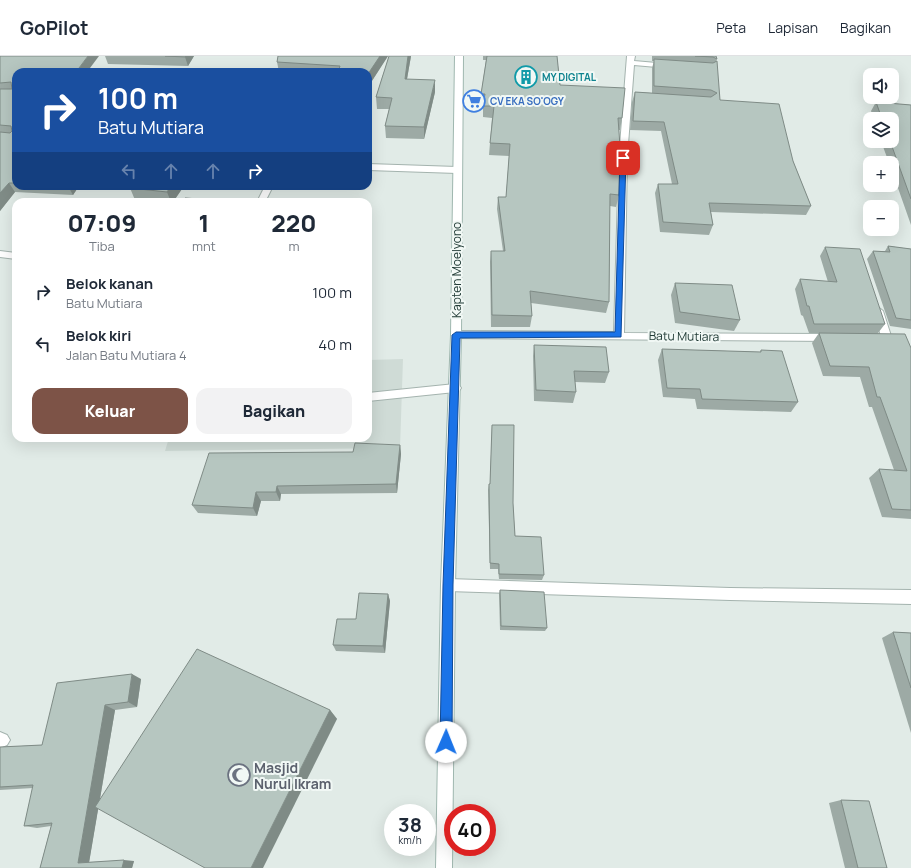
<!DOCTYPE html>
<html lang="id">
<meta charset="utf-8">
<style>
:root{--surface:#fff;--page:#f2f2f3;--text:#1f2937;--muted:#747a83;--line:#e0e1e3;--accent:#7d5347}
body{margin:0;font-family:Manrope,sans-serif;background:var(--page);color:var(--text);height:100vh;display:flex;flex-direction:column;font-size:15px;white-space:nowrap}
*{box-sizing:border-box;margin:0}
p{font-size:13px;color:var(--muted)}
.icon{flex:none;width:22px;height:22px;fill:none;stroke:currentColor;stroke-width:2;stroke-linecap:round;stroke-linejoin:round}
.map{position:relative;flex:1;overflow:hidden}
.panel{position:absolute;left:12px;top:142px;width:360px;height:244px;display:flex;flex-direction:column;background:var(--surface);border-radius:12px;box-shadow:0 4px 16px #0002}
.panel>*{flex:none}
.hud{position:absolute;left:12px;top:12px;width:360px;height:122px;border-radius:12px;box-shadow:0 4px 16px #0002;background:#1a4fa0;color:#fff;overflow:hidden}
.fabs{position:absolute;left:863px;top:12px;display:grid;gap:8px}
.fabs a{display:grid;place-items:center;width:36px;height:36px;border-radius:8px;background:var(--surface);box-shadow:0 4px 16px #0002;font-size:20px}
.speed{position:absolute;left:384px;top:748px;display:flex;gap:8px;font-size:20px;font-weight:700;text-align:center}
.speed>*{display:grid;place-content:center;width:52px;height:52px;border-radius:50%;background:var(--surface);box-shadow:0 4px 16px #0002;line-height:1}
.speed small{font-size:10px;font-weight:400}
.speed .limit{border:6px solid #d22;background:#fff;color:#111}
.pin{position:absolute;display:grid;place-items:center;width:34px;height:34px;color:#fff;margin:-17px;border-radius:8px;box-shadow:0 2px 6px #0006}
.me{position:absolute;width:44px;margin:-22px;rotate:1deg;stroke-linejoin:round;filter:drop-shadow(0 0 3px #0008)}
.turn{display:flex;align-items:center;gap:14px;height:84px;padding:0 20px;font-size:18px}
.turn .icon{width:52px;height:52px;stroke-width:2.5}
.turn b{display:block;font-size:28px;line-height:34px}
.lanes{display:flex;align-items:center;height:38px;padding:0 20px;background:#0003;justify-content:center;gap:20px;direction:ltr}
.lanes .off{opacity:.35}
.eta{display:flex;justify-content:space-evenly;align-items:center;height:68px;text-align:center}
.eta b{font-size:24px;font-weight:800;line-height:28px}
.button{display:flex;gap:8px;margin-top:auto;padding:8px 20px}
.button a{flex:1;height:46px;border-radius:12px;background:var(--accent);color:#fff;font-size:16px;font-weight:800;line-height:46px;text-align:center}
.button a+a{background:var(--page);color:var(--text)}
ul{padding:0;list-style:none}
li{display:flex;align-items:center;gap:12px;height:52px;padding:0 20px}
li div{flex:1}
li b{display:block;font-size:15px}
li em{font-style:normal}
header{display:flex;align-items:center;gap:24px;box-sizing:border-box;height:56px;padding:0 20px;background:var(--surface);border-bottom:1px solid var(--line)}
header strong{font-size:19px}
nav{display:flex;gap:22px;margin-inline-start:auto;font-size:14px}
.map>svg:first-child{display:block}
</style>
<header>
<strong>GoPilot</strong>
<nav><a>Peta</a><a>Lapisan</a><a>Bagikan</a></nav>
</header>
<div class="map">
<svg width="911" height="812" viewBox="0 0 911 812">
<rect width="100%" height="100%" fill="#e1ebe7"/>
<polygon fill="#cfdbd6" points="403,303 400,392 165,395 169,382 368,382 368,304"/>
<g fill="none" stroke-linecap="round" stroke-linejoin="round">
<g stroke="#a4b3ae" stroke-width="2">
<polygon id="lane" points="455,328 459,329 461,332 459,335 455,336 368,345 368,337"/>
</g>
<g stroke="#a4b3ae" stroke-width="2">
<g id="street">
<polygon points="627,0 635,0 634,5 668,8 672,10 668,12 634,9 627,102 624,277 832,278 837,282 836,285 452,282 451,279 452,276 456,275 614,276 619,102"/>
<polygon points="368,108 457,111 461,114 457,117 368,114"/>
<polygon points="265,130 273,130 265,146 257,146"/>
<polygon points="0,195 16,197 16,203 0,201"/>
<polygon points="878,251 883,255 892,283 891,286 887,287 882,283 873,255"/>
<polygon points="448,523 730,532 911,534 911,548 730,544 448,535 443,534 441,529 443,524"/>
<polygon points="0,676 7,679 10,684 7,689 0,692"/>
</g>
</g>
<g stroke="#9fb7af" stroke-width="2">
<polygon id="secondary" points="455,0 463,0 461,279 455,529 452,812 436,812 441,529 451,279"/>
</g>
<use href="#lane" fill="#fff" fill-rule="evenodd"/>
<use href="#street" fill="#fff" fill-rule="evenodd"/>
<use href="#secondary" fill="#fff" fill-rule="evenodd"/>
</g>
<g fill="#9daaa5">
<polygon points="0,0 16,16 16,130 79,130 73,139 15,136 0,155"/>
<polygon points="105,0 194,0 188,10 108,8"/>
<polygon points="278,0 388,0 368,31 368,16 279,16 277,6"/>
<polygon points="389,0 411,0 407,23 435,36 424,83 386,82 385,70 389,53 377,53 376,41"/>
<polygon points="483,0 557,0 560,29 622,62 620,74 619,74 619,139 616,151 610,150 609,246 606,257 531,247 532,260 530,271 491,271 490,206 491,195 503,195 497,153 498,141 506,141 509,100 489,99 492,62 483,61 483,50 481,50 481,38 486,4 483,4"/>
<polygon points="652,0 716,0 717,3 716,6 720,44 793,105 811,150 806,159 711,156 713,169 709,179 660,176 655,137 658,128 672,128 661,75 630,74 632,46 635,36 652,37 652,12 654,5 652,5"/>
<polygon points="876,46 911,49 911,169 892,115 892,107 889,107 881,85 892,85 892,63 874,63 871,55"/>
<polygon points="184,130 173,146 155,146 135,144 130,132"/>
<polygon points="888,190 911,193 911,273 890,270 867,203 873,195 885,195"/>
<polygon points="825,191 885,268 878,277 911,292 911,463 882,461 869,422 879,413 894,414 872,351 869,351 860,321 823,320 812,287 819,277 809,277 803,260 801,259 795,233 800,223 828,226 820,200"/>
<polygon points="675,227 740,264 734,275 675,267 671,239"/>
<polygon points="534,289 609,316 605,327 575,326 576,336 573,347 534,345 533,300"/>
<polygon points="662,293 760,296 761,294 798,346 791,356 697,353 695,343 663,341 658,304"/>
<polygon points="492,369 513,447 515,480 544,519 542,524 499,523 498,513 490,513 488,434 489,428 490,428"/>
<polygon points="400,389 401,398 397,437 281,438 280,445 261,445 257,460 198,457 192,449 353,396"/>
<polygon points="500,534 547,572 545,575 500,574 499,538"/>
<polygon points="388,538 390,545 385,597 336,595 333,589 356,563"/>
<polygon points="893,576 911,577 911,677 882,582"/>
<polygon points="141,623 137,651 115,654 100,743 330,654 337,663 98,753 89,806 134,805 132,812 40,812 51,770 37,772 24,770 33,732 0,734 0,691 42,689"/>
<polygon points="841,744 887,812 845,812 829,747"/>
</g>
<g fill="#7f8b86">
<polygon points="88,0 99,0 87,16 76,16"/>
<polygon points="186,0 194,0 188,10 185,1"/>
<polygon points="380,0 388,0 368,31 368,18"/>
<polygon points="408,0 411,0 405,34 405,23"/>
<polygon points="435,24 435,36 424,83 424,71"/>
<polygon points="9,127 15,136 0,155 0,137"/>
<polygon points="68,130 79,130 73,139"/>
<polygon points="171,130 184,130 173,146 171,146 167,136"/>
<polygon points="400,389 401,398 397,437 396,428"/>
<polygon points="277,430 281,438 280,445 276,436"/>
<polygon points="256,436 261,445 257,460 253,452"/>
<polygon points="388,538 390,545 385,597 383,590"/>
<polygon points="132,618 141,623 137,651 128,646"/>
<polygon points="105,649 115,654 89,807 78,807"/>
<polygon points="330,654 337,663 263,812 251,812"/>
<polygon points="124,804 134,805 132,812 122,812"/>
</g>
<g fill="#b6c6c0" stroke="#7f8b86">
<polygon points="0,0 88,0 76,16 16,16 16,127 9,127 0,137 0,76 10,77 12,75 11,70 0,69 0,33 12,33 11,26 0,27"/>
<polygon points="165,0 186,0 185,1"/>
<polygon points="278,0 380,0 368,18 368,16 338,16 340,10 277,6"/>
<polygon points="389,0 408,0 405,23 435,24 424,71 385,70 392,42 376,41"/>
<polygon points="487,0 557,0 560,29 625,32 622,62 618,62 620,90 619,139 610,138 609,246 530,235 532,260 492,259 491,195 505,195 498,141 506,141 510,88 490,87 494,50 483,50 485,38 481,38"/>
<polygon points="695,0 716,0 717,3 713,1"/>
<polygon points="654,3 713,7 717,5 720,44 779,48 793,105 811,150 709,147 713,169 663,166 658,128 678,128 664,66 633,65 635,36 711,41 717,37 711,34 654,30"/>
<polygon points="876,46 911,49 911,143 890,85 892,85 892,63 882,63"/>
<polygon points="131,130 171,130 167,136 130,132"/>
<polygon points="185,142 240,146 183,146"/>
<polygon points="888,190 911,193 911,264 896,262 873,195 890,196"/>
<polygon points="825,191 860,193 885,268 814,268 809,250 807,250 800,223 837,226"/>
<polygon points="675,227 732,229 740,264 680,256"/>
<polygon points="819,277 905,278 911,292 911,454 892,453 879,413 907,415 880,341 877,341 869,311 830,310"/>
<polygon points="534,289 606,291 609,316 574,315 576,336 536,334"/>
<polygon points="662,293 761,296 761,294 782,295 798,346 702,343 700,333 667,332"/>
<polygon points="492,369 514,369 513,447 515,480 541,481 544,519 499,518 499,508 490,507 489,428 490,428"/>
<polygon points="355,387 400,389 396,428 277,430 276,436 256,436 253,452 192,449 209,397 353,396"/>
<polygon points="500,534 544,536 547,572 501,570"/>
<polygon points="359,537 388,538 383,590 333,589 337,563 356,563"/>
<polygon points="893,576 911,577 911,632"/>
<polygon points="197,593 330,654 251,812 205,812 95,751"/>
<polygon points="132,618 128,646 105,649 78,807 124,804 122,812 40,812 52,767 24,770 33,729 0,731 0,691 42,689 57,627"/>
<polygon points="841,744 869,745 887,812 858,812"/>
</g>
<polygon fill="#1a73e8" stroke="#114b97" points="623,100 626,102 621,281 460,282 453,529 452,686 450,690 446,692 442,690 440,686 443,529 452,279 456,276 615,276 620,102"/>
<defs>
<g id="building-ring" transform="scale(1.15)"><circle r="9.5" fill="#f1f8f5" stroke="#0f9aa8" stroke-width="1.5"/><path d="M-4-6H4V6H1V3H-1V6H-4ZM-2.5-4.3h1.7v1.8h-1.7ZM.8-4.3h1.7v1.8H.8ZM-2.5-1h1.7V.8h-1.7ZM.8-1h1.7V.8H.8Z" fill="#0f9aa8"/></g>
<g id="supermarket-ring" transform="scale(1.15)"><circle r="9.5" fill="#f1f8f5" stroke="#3f7fe0" stroke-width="1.5"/><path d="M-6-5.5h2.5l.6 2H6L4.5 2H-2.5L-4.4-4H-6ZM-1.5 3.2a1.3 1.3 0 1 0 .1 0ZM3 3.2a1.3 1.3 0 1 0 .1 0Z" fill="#3f7fe0"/></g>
<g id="mosque-ring" transform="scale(1.15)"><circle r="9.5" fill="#f1f8f5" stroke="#6b7280" stroke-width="1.5"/><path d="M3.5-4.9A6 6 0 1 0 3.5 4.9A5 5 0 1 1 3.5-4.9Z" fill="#6b7280"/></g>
</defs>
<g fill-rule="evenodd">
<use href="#building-ring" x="526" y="21"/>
<use href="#supermarket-ring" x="474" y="45"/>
<use href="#mosque-ring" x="239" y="719"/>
</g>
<g text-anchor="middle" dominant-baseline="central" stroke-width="4" stroke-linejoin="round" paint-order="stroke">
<g font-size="10" font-weight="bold" fill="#0d838f" stroke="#f1f8f5" text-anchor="start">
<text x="542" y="21">MY DIGITAL</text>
</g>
<g font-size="10" font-weight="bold" fill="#366cbe" stroke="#f1f8f5" text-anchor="start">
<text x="490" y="45">CV EKA SO'OGY</text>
</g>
<g font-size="12" fill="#213b36" stroke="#f1f8f5">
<text transform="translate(456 214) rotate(-90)">Kapten Moelyono</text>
<text transform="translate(684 280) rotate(1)">Batu Mutiara</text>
</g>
<g font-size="14" font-weight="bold" fill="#5b616d" stroke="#f1f8f5" text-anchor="start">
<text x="254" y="711">Masjid<tspan x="254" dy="16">Nurul Ikram</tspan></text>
</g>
</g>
</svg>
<div class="fabs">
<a><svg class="icon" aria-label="sound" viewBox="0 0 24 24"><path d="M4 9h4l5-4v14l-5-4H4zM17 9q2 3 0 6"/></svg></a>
<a><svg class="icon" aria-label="layers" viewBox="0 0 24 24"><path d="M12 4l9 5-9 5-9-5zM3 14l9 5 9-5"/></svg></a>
<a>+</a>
<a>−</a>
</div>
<div class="speed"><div>38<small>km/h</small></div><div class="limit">40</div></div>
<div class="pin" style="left:623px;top:102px;background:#d93025"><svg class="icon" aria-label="arrive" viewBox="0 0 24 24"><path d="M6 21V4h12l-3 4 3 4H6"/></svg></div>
<svg class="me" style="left:446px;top:686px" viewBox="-20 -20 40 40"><circle r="19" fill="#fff"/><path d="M0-13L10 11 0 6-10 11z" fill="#1a73e8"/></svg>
<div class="hud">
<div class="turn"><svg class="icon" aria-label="right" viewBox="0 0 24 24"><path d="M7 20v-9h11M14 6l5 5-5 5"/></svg><div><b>100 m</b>Batu Mutiara</div></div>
<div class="lanes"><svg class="icon off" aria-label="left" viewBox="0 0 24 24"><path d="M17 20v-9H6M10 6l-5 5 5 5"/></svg><svg class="icon off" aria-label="ahead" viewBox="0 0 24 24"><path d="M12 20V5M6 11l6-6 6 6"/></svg><svg class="icon off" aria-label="ahead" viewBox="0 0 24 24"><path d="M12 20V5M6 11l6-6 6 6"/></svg><svg class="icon" aria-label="right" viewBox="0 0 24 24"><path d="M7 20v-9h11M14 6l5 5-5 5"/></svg></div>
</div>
<section class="panel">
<div class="eta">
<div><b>07:09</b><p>Tiba</p></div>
<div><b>1</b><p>mnt</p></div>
<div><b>220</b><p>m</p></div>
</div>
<ul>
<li><svg class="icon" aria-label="right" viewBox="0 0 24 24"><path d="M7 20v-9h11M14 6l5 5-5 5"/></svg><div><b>Belok kanan</b><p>Batu Mutiara</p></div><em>100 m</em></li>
<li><svg class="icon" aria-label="left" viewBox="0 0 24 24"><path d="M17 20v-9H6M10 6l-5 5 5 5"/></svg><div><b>Belok kiri</b><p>Jalan Batu Mutiara 4</p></div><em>40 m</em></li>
</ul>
<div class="button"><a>Keluar</a><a>Bagikan</a></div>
</section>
</div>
